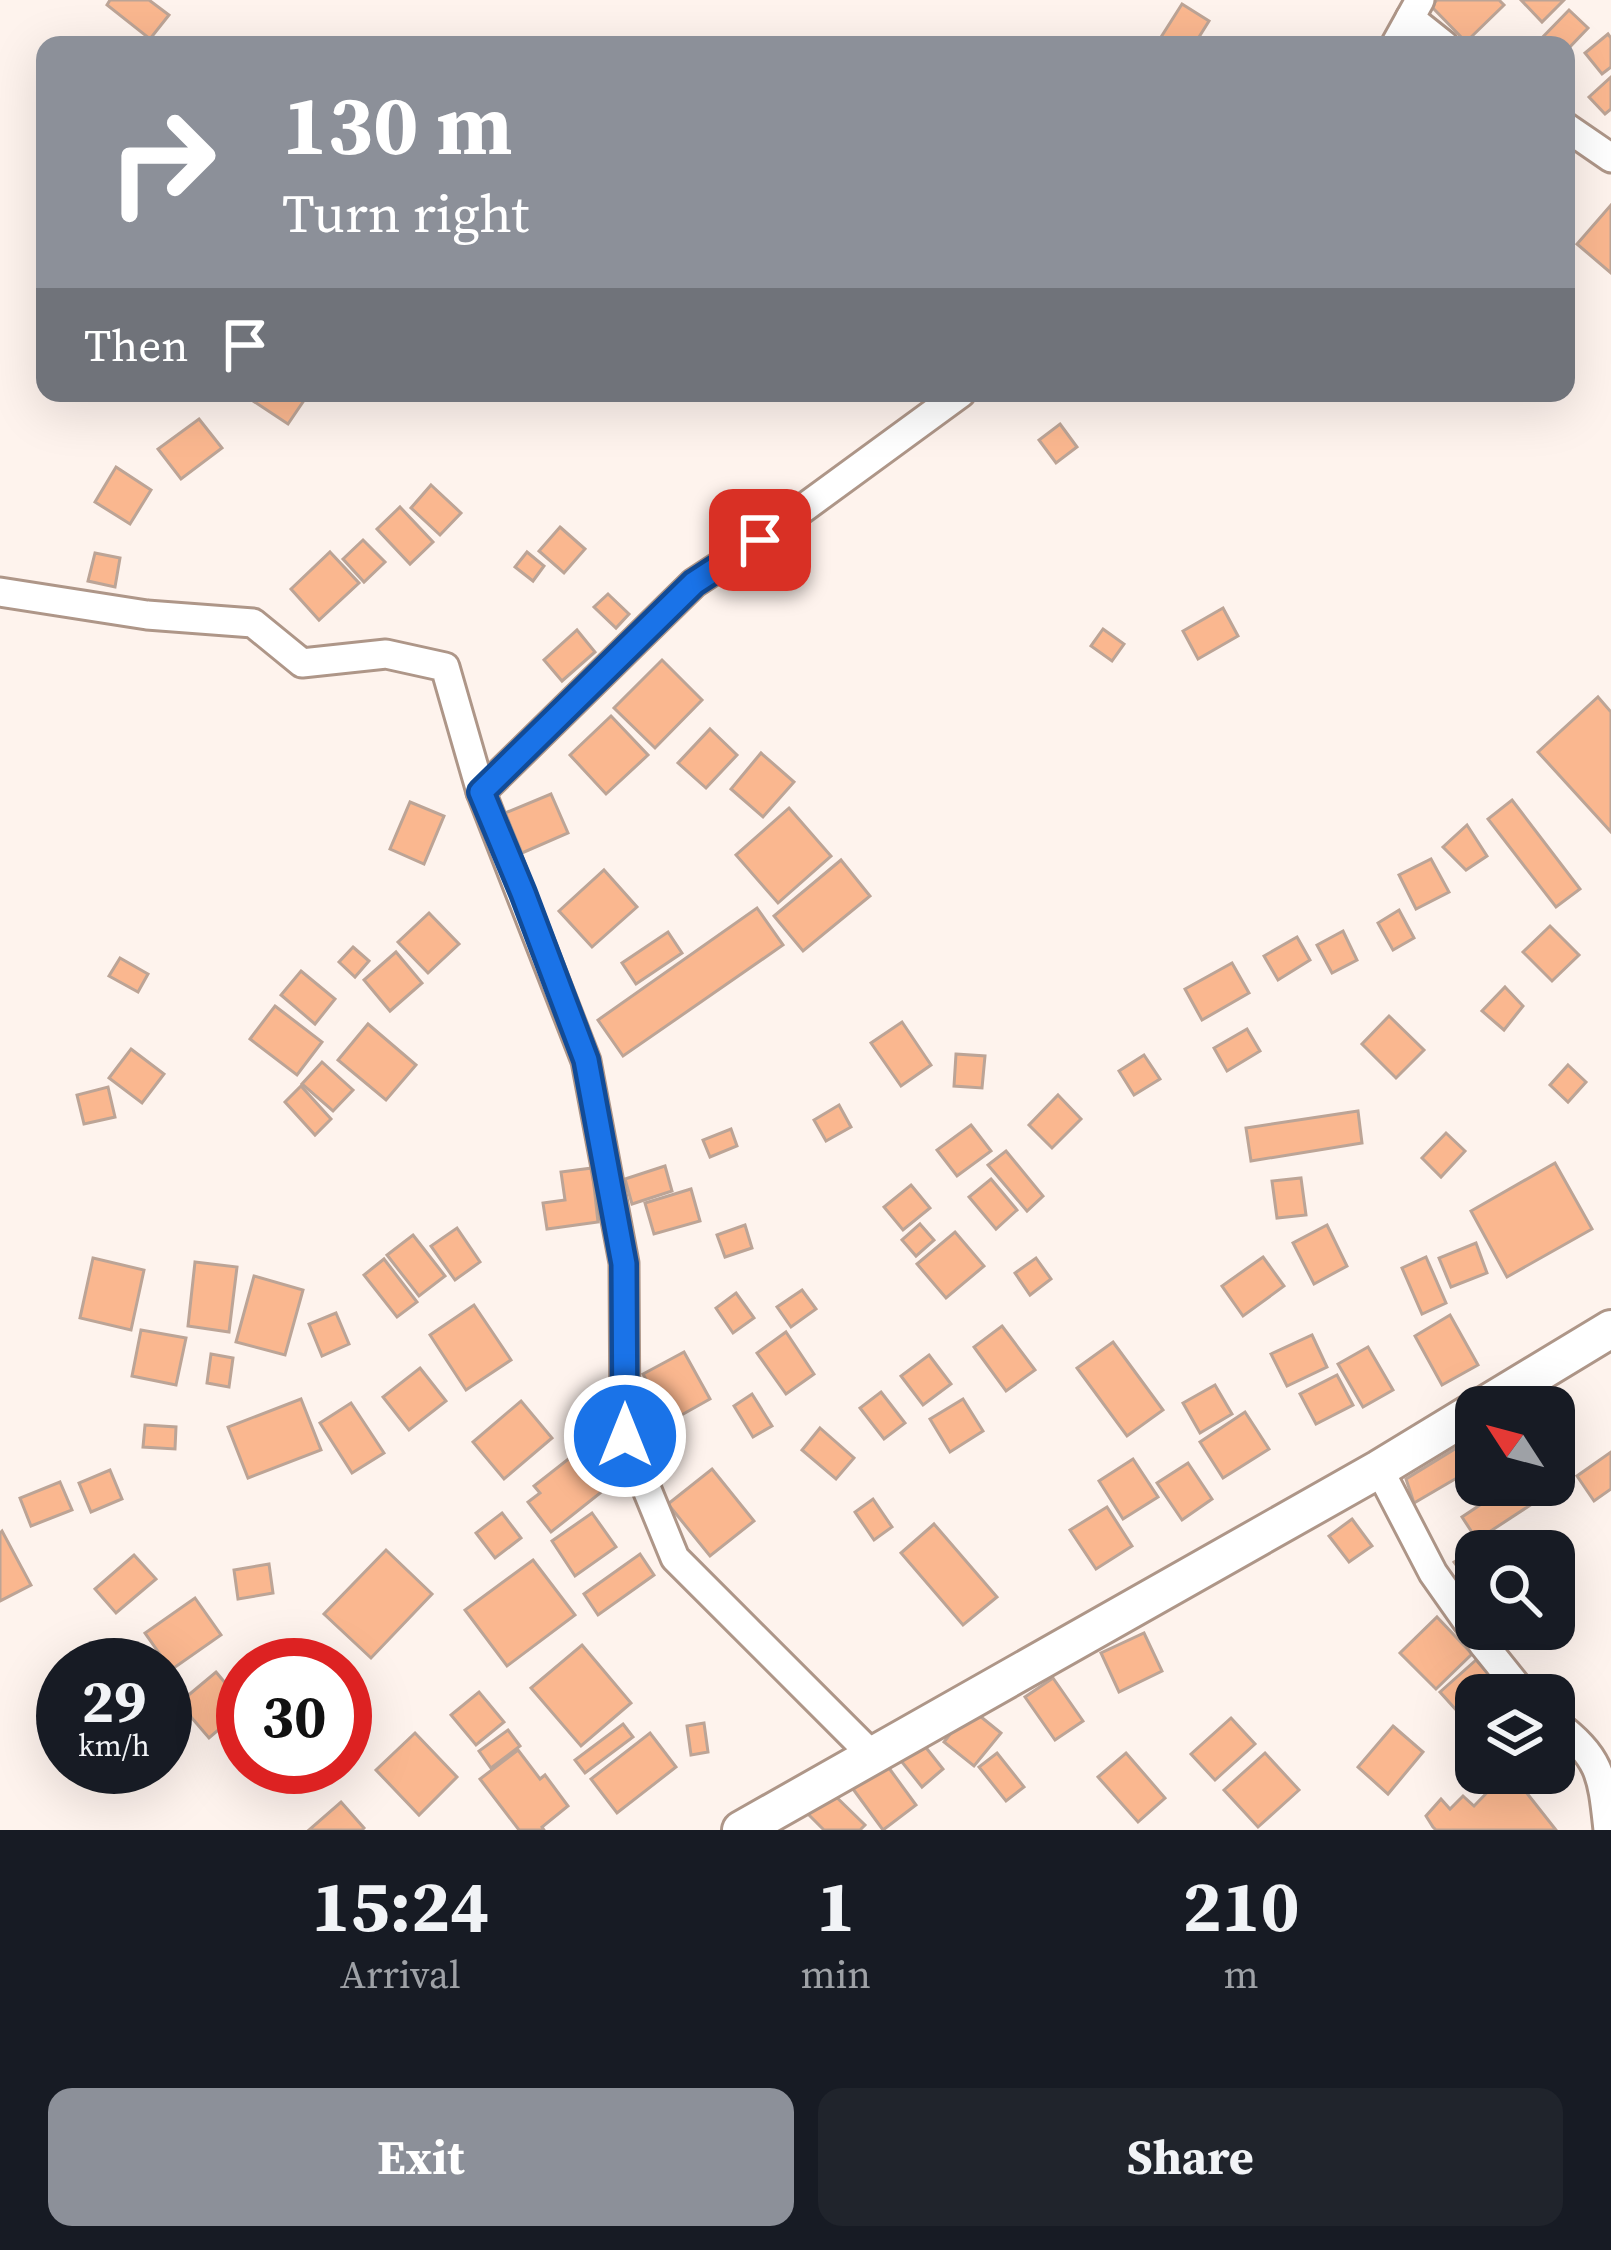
<!DOCTYPE html>
<style>
:root{--surface:#171b24;--page:#20242c;--text:#f1f3f6;--muted:#9ea1a6;--accent:#8c9099}
body{margin:0;font-family:"Source Serif 4",serif;background:var(--page);color:var(--text);height:100vh;display:flex;flex-direction:column;font-size:45px;white-space:nowrap}
*{box-sizing:border-box;margin:0}
p{font-size:39px;color:var(--muted)}
.icon{flex:none;width:66px;height:66px;fill:none;stroke:currentColor;stroke-width:2;stroke-linecap:round;stroke-linejoin:round}
.map{position:relative;height:1830px;overflow:hidden}
.panel{display:flex;flex-direction:column;background:var(--surface);flex:1}
.panel>*{flex:none}
.hud{position:absolute;left:36px;top:36px;width:1539px;height:366px;border-radius:24px;box-shadow:0 12px 48px #0002;background:#8c9099;color:#fff;overflow:hidden}
.needle{width:78px;rotate:306deg}
.fabs{position:absolute;left:1455px;top:1386px;display:grid;gap:24px}
.fabs a{display:grid;place-items:center;width:120px;height:120px;border-radius:24px;background:var(--surface);box-shadow:0 12px 48px #0002;font-size:60px}
.speed{position:absolute;left:36px;top:1638px;display:flex;gap:24px;font-size:60px;font-weight:700;text-align:center}
.speed>*{display:grid;place-content:center;width:156px;height:156px;border-radius:50%;background:var(--surface);box-shadow:0 12px 48px #0002;line-height:1}
.speed small{font-size:30px;font-weight:400}
.speed .limit{border:18px solid #d22;background:#fff;color:#111}
.pin{position:absolute;display:grid;place-items:center;width:102px;height:102px;color:#fff;margin:-51px;border-radius:24px;box-shadow:0 6px 18px #0006}
.me{position:absolute;width:132px;margin:-66px;rotate:0deg;stroke-linejoin:round;filter:drop-shadow(0 0 9px #0008)}
.turn{display:flex;align-items:center;gap:42px;height:252px;padding:0 48px;font-size:54px}
.turn .icon{width:156px;height:156px;stroke-width:2.5}
.turn b{display:block;font-size:84px;line-height:102px}
.then{display:flex;align-items:center;height:114px;padding:0 48px;background:#0003;gap:24px;font-size:45px}
.eta{display:flex;justify-content:space-evenly;align-items:center;height:204px;text-align:center}
.eta b{font-size:72px;font-weight:700;line-height:84px}
.button{display:flex;gap:24px;margin-top:auto;padding:24px 48px}
.button a{flex:1;height:138px;border-radius:24px;background:var(--accent);color:#fff;font-size:48px;font-weight:700;line-height:138px;text-align:center}
.button a+a{background:var(--page);color:var(--text)}
.map>svg:first-child{display:block}
</style>
<div class="map">
<svg width="1611" height="1830" viewBox="0 0 1611 1830">
<rect width="100%" height="100%" fill="#fef3ed"/>
<g fill="#fab78f" stroke="#bca496" stroke-width="3">
<polygon points="110,0 149,0 169,15 150,39 107,5"/>
<polygon points="1437,0 1499,0 1504,5 1466,42 1431,6"/>
<polygon points="1521,0 1564,0 1542,22"/>
<polygon points="1182,4 1209,21 1194,45 1156,45"/>
<polygon points="1569,10 1588,28 1566,51 1566,45 1535,45"/>
<polygon points="1608,34 1611,38 1611,67 1602,74 1585,53"/>
<polygon points="1611,77 1611,109 1605,114 1589,97"/>
<polygon points="1611,205 1611,273 1577,244"/>
<polygon points="241,393 309,393 288,424"/>
<polygon points="199,419 222,448 181,479 158,449"/>
<polygon points="1060,424 1077,447 1056,463 1039,440"/>
<polygon points="116,467 151,490 130,524 95,502"/>
<polygon points="431,485 461,513 440,535 411,508"/>
<polygon points="400,507 433,542 410,564 377,529"/>
<polygon points="560,527 585,549 564,573 539,551"/>
<polygon points="363,540 385,562 364,582 343,559"/>
<polygon points="330,552 359,583 319,620 291,589"/>
<polygon points="527,552 544,566 533,581 515,567"/>
<polygon points="95,553 120,558 115,587 88,581"/>
<polygon points="608,594 629,614 616,628 594,607"/>
<polygon points="1223,608 1238,636 1198,659 1183,631"/>
<polygon points="1103,629 1124,644 1112,661 1091,646"/>
<polygon points="577,630 595,652 562,681 544,660"/>
<polygon points="662,660 702,700 655,748 614,708"/>
<polygon points="1598,697 1611,712 1611,832 1538,752"/>
<polygon points="611,716 648,755 606,794 570,755"/>
<polygon points="710,729 737,755 706,788 678,763"/>
<polygon points="761,753 794,782 763,817 731,789"/>
<polygon points="551,794 568,833 522,853 505,813"/>
<polygon points="1512,800 1580,889 1556,907 1488,819"/>
<polygon points="410,802 444,816 424,864 390,849"/>
<polygon points="789,808 831,856 778,903 736,855"/>
<polygon points="1467,825 1487,856 1466,870 1443,847"/>
<polygon points="1431,859 1449,892 1416,909 1399,875"/>
<polygon points="841,860 870,896 803,951 774,916"/>
<polygon points="604,870 637,907 592,947 559,911"/>
<polygon points="757,908 783,945 623,1056 598,1020"/>
<polygon points="1399,910 1414,938 1393,950 1378,923"/>
<polygon points="429,913 459,944 428,973 398,942"/>
<polygon points="1550,926 1579,955 1552,981 1523,952"/>
<polygon points="1343,931 1357,960 1332,973 1317,945"/>
<polygon points="668,932 682,953 636,984 622,963"/>
<polygon points="1297,937 1310,960 1278,980 1264,956"/>
<polygon points="353,947 369,961 355,977 339,962"/>
<polygon points="396,952 422,983 390,1011 364,980"/>
<polygon points="120,958 148,974 138,992 109,976"/>
<polygon points="1232,963 1249,993 1202,1020 1185,989"/>
<polygon points="301,971 335,999 315,1024 281,995"/>
<polygon points="1505,987 1523,1006 1504,1030 1482,1011"/>
<polygon points="275,1006 322,1042 297,1075 250,1039"/>
<polygon points="1389,1016 1424,1050 1396,1078 1362,1044"/>
<polygon points="902,1022 931,1065 901,1086 871,1043"/>
<polygon points="368,1024 416,1065 386,1100 338,1060"/>
<polygon points="1247,1029 1260,1051 1227,1071 1214,1048"/>
<polygon points="131,1049 164,1074 142,1103 109,1078"/>
<polygon points="956,1054 985,1056 982,1088 954,1086"/>
<polygon points="1144,1055 1160,1079 1134,1095 1119,1071"/>
<polygon points="322,1062 353,1090 333,1111 302,1084"/>
<polygon points="1568,1065 1586,1082 1568,1102 1550,1085"/>
<polygon points="301,1086 331,1119 315,1135 285,1102"/>
<polygon points="108,1087 115,1117 84,1124 77,1095"/>
<polygon points="1058,1095 1081,1119 1052,1148 1029,1125"/>
<polygon points="839,1105 851,1127 826,1141 814,1120"/>
<polygon points="1358,1111 1362,1143 1251,1161 1246,1128"/>
<polygon points="971,1125 991,1151 957,1176 937,1150"/>
<polygon points="731,1129 737,1146 710,1157 703,1140"/>
<polygon points="1446,1133 1465,1151 1441,1177 1422,1158"/>
<polygon points="1006,1151 1043,1196 1027,1211 988,1165"/>
<polygon points="1555,1163 1592,1229 1507,1277 1471,1211"/>
<polygon points="665,1166 672,1191 632,1204 625,1179"/>
<polygon points="592,1168 598,1222 547,1229 543,1203 565,1200 561,1172"/>
<polygon points="1301,1178 1306,1215 1277,1218 1272,1181"/>
<polygon points="991,1179 1017,1210 996,1229 969,1197"/>
<polygon points="911,1185 930,1208 903,1230 884,1207"/>
<polygon points="691,1189 700,1221 654,1234 645,1203"/>
<polygon points="920,1224 934,1240 916,1256 902,1240"/>
<polygon points="745,1225 752,1248 725,1257 717,1235"/>
<polygon points="1327,1225 1347,1266 1314,1284 1293,1243"/>
<polygon points="457,1228 480,1262 455,1280 431,1246"/>
<polygon points="955,1232 984,1266 946,1298 917,1264"/>
<polygon points="413,1235 445,1276 419,1296 387,1255"/>
<polygon points="1476,1243 1487,1273 1451,1287 1439,1258"/>
<polygon points="1263,1257 1284,1286 1243,1316 1222,1286"/>
<polygon points="1426,1257 1446,1303 1422,1314 1402,1268"/>
<polygon points="93,1258 144,1270 131,1330 80,1318"/>
<polygon points="1036,1258 1051,1279 1030,1295 1015,1273"/>
<polygon points="384,1259 417,1302 397,1317 364,1275"/>
<polygon points="195,1262 237,1267 229,1332 188,1326"/>
<polygon points="254,1276 303,1290 285,1355 236,1342"/>
<polygon points="802,1290 816,1309 791,1327 777,1307"/>
<polygon points="736,1293 754,1318 733,1333 716,1308"/>
<polygon points="474,1305 511,1360 466,1390 430,1335"/>
<polygon points="336,1313 349,1344 322,1356 309,1324"/>
<polygon points="1450,1315 1478,1365 1442,1385 1415,1336"/>
<polygon points="1002,1326 1035,1370 1006,1391 974,1347"/>
<polygon points="141,1330 186,1338 176,1385 132,1376"/>
<polygon points="786,1332 814,1374 786,1394 757,1353"/>
<polygon points="1312,1335 1327,1367 1287,1386 1271,1354"/>
<polygon points="1113,1342 1163,1410 1127,1436 1077,1368"/>
<polygon points="1368,1347 1393,1390 1363,1407 1338,1364"/>
<polygon points="684,1352 710,1399 669,1422 643,1374"/>
<polygon points="211,1354 233,1358 229,1387 207,1383"/>
<polygon points="929,1355 951,1384 923,1405 901,1376"/>
<polygon points="420,1368 446,1401 409,1430 383,1397"/>
<polygon points="1337,1375 1353,1405 1316,1424 1300,1394"/>
<polygon points="1215,1385 1232,1414 1200,1433 1183,1403"/>
<polygon points="881,1392 905,1423 884,1439 860,1408"/>
<polygon points="752,1394 772,1426 753,1437 734,1406"/>
<polygon points="301,1399 321,1450 248,1478 228,1427"/>
<polygon points="963,1399 983,1431 950,1452 930,1419"/>
<polygon points="521,1401 552,1438 504,1479 473,1442"/>
<polygon points="351,1403 384,1453 352,1473 320,1423"/>
<polygon points="1245,1412 1269,1449 1223,1478 1200,1442"/>
<polygon points="145,1425 176,1427 175,1449 143,1447"/>
<polygon points="820,1428 854,1458 836,1479 802,1450"/>
<polygon points="1463,1444 1474,1468 1414,1503 1406,1479"/>
<polygon points="581,1449 609,1486 551,1532 528,1502 540,1493 534,1486"/>
<polygon points="1611,1452 1611,1489 1594,1501 1577,1476"/>
<polygon points="1133,1459 1158,1497 1123,1519 1099,1481"/>
<polygon points="1188,1463 1212,1499 1182,1520 1157,1483"/>
<polygon points="712,1469 754,1521 710,1556 668,1504"/>
<polygon points="110,1470 122,1499 91,1512 79,1483"/>
<polygon points="60,1482 72,1510 31,1526 20,1498"/>
<polygon points="1510,1485 1524,1485 1535,1502 1477,1540 1462,1517"/>
<polygon points="873,1499 892,1527 874,1540 855,1512"/>
<polygon points="1107,1507 1132,1546 1096,1569 1070,1530"/>
<polygon points="502,1513 521,1538 495,1558 476,1533"/>
<polygon points="592,1513 616,1547 575,1576 552,1541"/>
<polygon points="1352,1519 1372,1546 1349,1562 1329,1536"/>
<polygon points="934,1524 997,1597 963,1625 901,1553"/>
<polygon points="2,1531 31,1585 0,1601 0,1533"/>
<polygon points="1479,1545 1483,1551 1476,1551 1476,1585 1473,1588 1454,1562"/>
<polygon points="386,1550 432,1594 371,1658 324,1614"/>
<polygon points="640,1554 654,1575 598,1615 584,1594"/>
<polygon points="134,1555 156,1579 116,1613 95,1589"/>
<polygon points="533,1560 575,1615 507,1666 465,1610"/>
<polygon points="269,1564 273,1593 238,1599 234,1570"/>
<polygon points="195,1598 221,1635 171,1670 145,1633"/>
<polygon points="1437,1617 1472,1654 1436,1689 1400,1653"/>
<polygon points="1144,1633 1162,1671 1119,1692 1101,1653"/>
<polygon points="582,1645 631,1703 581,1746 531,1688"/>
<polygon points="1476,1660 1502,1689 1495,1695 1476,1695 1476,1712 1466,1721 1440,1692"/>
<polygon points="216,1672 243,1704 243,1709 209,1738 179,1703"/>
<polygon points="1053,1678 1083,1721 1055,1740 1025,1697"/>
<polygon points="479,1692 504,1722 476,1745 451,1715"/>
<polygon points="970,1708 1001,1733 974,1766 944,1742"/>
<polygon points="1231,1718 1255,1744 1215,1780 1191,1754"/>
<polygon points="704,1723 708,1752 691,1755 687,1726"/>
<polygon points="623,1724 633,1737 585,1773 575,1760"/>
<polygon points="1393,1726 1423,1752 1388,1794 1358,1767"/>
<polygon points="508,1730 520,1746 491,1768 479,1751"/>
<polygon points="415,1733 457,1777 419,1815 376,1770"/>
<polygon points="650,1733 676,1767 617,1813 591,1779"/>
<polygon points="916,1735 943,1769 922,1787 894,1752"/>
<polygon points="518,1750 540,1779 545,1775 568,1806 542,1827 544,1830 519,1830 480,1779"/>
<polygon points="997,1753 1024,1787 1006,1801 979,1767"/>
<polygon points="1126,1753 1165,1798 1138,1822 1098,1777"/>
<polygon points="1265,1753 1299,1790 1258,1827 1224,1790"/>
<polygon points="886,1764 916,1805 883,1830 853,1789"/>
<polygon points="1506,1773 1511,1773 1556,1830 1436,1830 1433,1827 1426,1816 1441,1799 1450,1809 1463,1796 1474,1806"/>
<polygon points="825,1786 865,1825 860,1830 824,1830 803,1809"/>
<polygon points="341,1802 364,1828 362,1830 309,1830"/>
</g>
<g fill="none" stroke-linecap="round" stroke-linejoin="round">
<g stroke="#ae9688" stroke-width="33">
<g id="minor">
<polyline points="1410,18 1444,45"/>
<polyline points="1395,45 1420,0"/>
<polyline points="1566,127 1611,158"/>
<polyline points="0,592 147,615 253,623 302,663 386,654 445,667 481,792 586,1061 624,1263 625,1436 675,1558 872,1755"/>
<polyline points="481,792 694,583 760,540 961,393"/>
<polyline points="1379,1469 1433,1573 1483,1644 1524,1695"/>
<path d="M 1554,1722 C 1601,1758 1602,1774 1608,1830"/>
</g>
</g>
<g stroke="#ae9688" stroke-width="42">
<g id="tertiary">
<polyline points="1482,1407 1611,1329"/>
<polyline points="741,1830 1379,1469 1476,1410"/>
</g>
</g>
<use href="#minor" stroke="#fff" stroke-width="27"/>
<use href="#tertiary" stroke="#fff" stroke-width="36"/>
</g>
<g fill="none" stroke-linecap="round" stroke-linejoin="round">
<g stroke="#114b97" stroke-width="30">
<polyline id="route" points="625,1436 624,1264 586,1060 523,893 481,792 694,583 760,540"/>
</g>
<use href="#route" stroke="#1a73e8" stroke-width="21"/>
</g>
</svg>
<div class="fabs">
<a><svg class="needle" viewBox="-14 -14 28 28"><path d="M0-13l5 13h-10z" fill="#e53935"/><path d="M0 13l5-13h-10z" fill="#9ea1a6"/></svg></a>
<a><svg class="icon" aria-label="search" viewBox="0 0 24 24"><circle cx="10" cy="10" r="6"/><path d="M15 15l6 6"/></svg></a>
<a><svg class="icon" aria-label="layers" viewBox="0 0 24 24"><path d="M12 4l9 5-9 5-9-5zM3 14l9 5 9-5"/></svg></a>
</div>
<div class="speed"><div>29<small>km/h</small></div><div class="limit">30</div></div>
<div class="pin" style="left:760px;top:540px;background:#d93025"><svg class="icon" aria-label="arrive" viewBox="0 0 24 24"><path d="M6 21V4h12l-3 4 3 4H6"/></svg></div>
<svg class="me" style="left:625px;top:1436px" viewBox="-20 -20 40 40"><circle r="17" fill="#1a73e8" stroke="#fff" stroke-width="3"/><path d="M0-11L8 9 0 5-8 9z" fill="#fff"/></svg>
<div class="hud">
<div class="turn"><svg class="icon" aria-label="right" viewBox="0 0 24 24"><path d="M7 20v-9h11M14 6l5 5-5 5"/></svg><div><b>130 m</b>Turn right</div></div>
<div class="then">Then<svg class="icon" aria-label="arrive" viewBox="0 0 24 24"><path d="M6 21V4h12l-3 4 3 4H6"/></svg></div>
</div>
</div>
<section class="panel">
<div class="eta">
<div><b>15:24</b><p>Arrival</p></div>
<div><b>1</b><p>min</p></div>
<div><b>210</b><p>m</p></div>
</div>
<div class="button"><a>Exit</a><a>Share</a></div>
</section>
